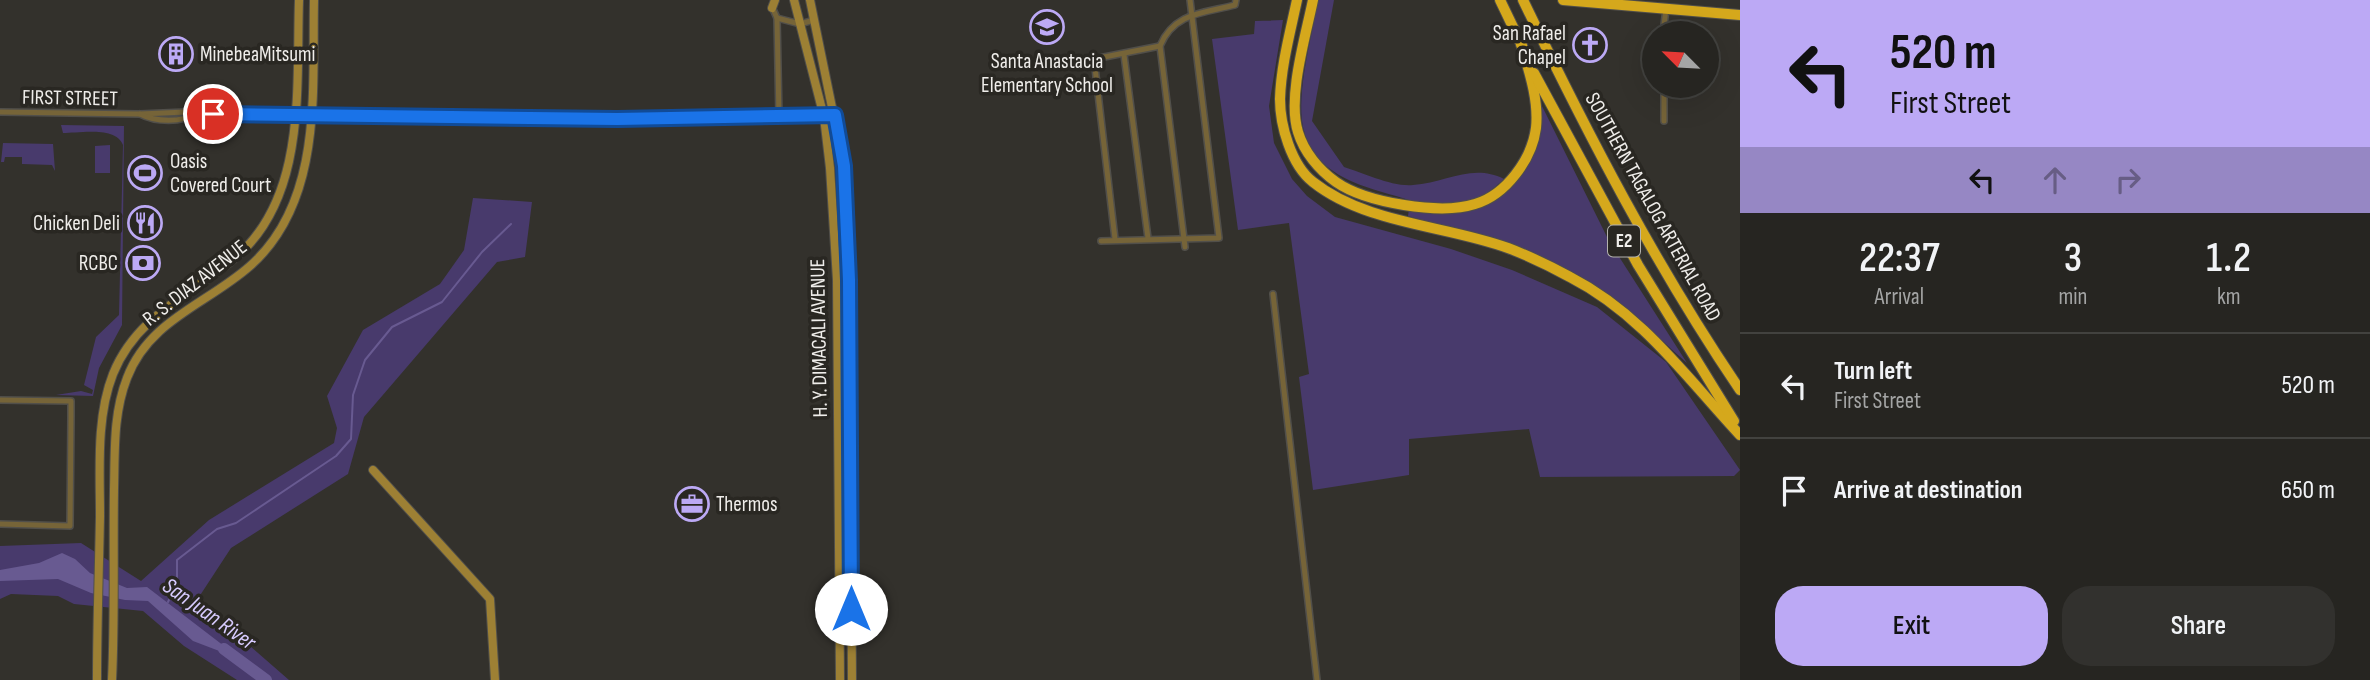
<!DOCTYPE html>
<style>
:root{--surface:#262521;--page:#32312e;--text:#f1f3f6;--muted:#a4a5a5;--line:#42423f;--accent:#bca9f5}
body{margin:0;font-family:"Sofia Sans Condensed",sans-serif;background:var(--page);color:var(--text);height:100vh;display:flex;flex-direction:column;font-size:26px;white-space:nowrap}
*{box-sizing:border-box;margin:0}
p{font-size:23px;color:var(--muted)}
.icon{flex:none;width:38px;height:38px;fill:none;stroke:currentColor;stroke-width:2;stroke-linecap:round;stroke-linejoin:round}
.map{position:relative;flex:1;overflow:hidden}
.drawer{display:flex;flex-direction:column;background:var(--surface);width:630px}
.drawer>*{flex:none}
.top-card{background:#bca9f5;color:#111;overflow:hidden}
.needle{width:46px;rotate:294deg}
.controls{position:absolute;left:1642px;top:21px;display:grid;gap:14px}
.controls a{display:grid;place-items:center;width:77px;height:77px;border-radius:50%;background:var(--surface);box-shadow:0 7px 28px #0002,0 0 0 2px var(--line);font-size:35px}
.pin{position:absolute;display:grid;place-items:center;width:60px;height:60px;color:#fff;margin:-30px;border:4px solid #fff;border-radius:50%;box-shadow:0 2px 7px #0007}
.me{position:absolute;width:77px;margin:-38px;rotate:0deg;stroke-linejoin:round;filter:drop-shadow(0 0 5px #0008)}
.turn{display:flex;align-items:center;gap:24px;height:147px;padding:0 35px;font-size:32px}
.turn .icon{width:91px;height:91px;stroke-width:2.5}
.turn b{display:block;font-size:49px;line-height:60px}
.lanes{display:flex;align-items:center;height:66px;padding:0 35px;background:#0003;justify-content:center;gap:35px;direction:ltr}
.lanes .off{opacity:.35}
.eta{display:flex;justify-content:space-evenly;align-items:center;height:119px;text-align:center}
.eta b{font-size:42px;font-weight:600;line-height:49px}
.action{display:flex;gap:14px;margin-top:auto;padding:14px 35px}
.action a{flex:1;height:80px;border-radius:28px;background:var(--accent);color:#111;font-size:28px;font-weight:600;line-height:80px;text-align:center}
.action a+a{background:var(--page);color:var(--text)}
ul{padding:0;list-style:none}
li{display:flex;align-items:center;gap:21px;height:105px;padding:0 35px;border-top:2px solid var(--line)}
li div{flex:1}
li b{display:block;font-size:26px}
li em{font-style:normal}
main{display:flex;flex:1;min-height:0}
.map>svg:first-child{display:block}
</style>
<main>
<div class="map">
<svg width="1740" height="680" viewBox="0 0 1740 680">
<rect width="100%" height="100%" fill="#33312c"/>
<g fill="#483a6c">
<path d="M 1318,0 L 1334,0 L 1312,121 L 1344,167 C 1364,173 1392,187 1413,185 C 1446,183 1472,163 1504,179 C 1490,192 1473,205 1453,206 C 1433,207 1415,202 1396,196 C 1357,185 1313,173 1303,127 C 1296,91 1312,37 1318,0 Z"/>
<polygon points="1283,20 1269,106 1274,143 1292,179 1307,196 1335,217 1451,249 1512,270 1597,307 1666,362 1740,470 1734,476 1540,477 1529,429 1409,439 1409,475 1313,490 1299,377 1309,374 1289,223 1238,230 1212,39 1254,34 1255,21"/>
<path d="M 1538,98 L 1609,241 L 1687,363 C 1651,331 1616,296 1574,273 C 1522,246 1464,232 1408,216 L 1409,209 L 1486,201 L 1530,159 Z"/>
<path d="M 61,125 L 124,126 L 122,325 L 99,368 L 93,396 L 56,395 L 81,391 L 92,394 L 93,390 L 84,385 L 96,337 L 119,315 L 123,145 C 116,126 79,133 63,133 Z"/>
<polygon points="3,143 53,144 55,171 52,165 22,164 22,157 5,157 4,162 1,162"/>
<polygon points="110,145 110,173 95,173 95,146"/>
<polygon points="473,198 532,202 525,257 497,262 364,417 348,474 231,548 197,600 289,680 237,680 184,646 143,611 74,604 58,596 11,594 0,599 0,546 81,543 141,581 209,520 334,443 337,428 327,396 363,330 440,284 464,250"/>
</g>
<polygon fill="#685a91" points="62,553 75,559 90,573 127,588 147,587 224,646 235,657 193,641 148,601 125,600 91,593 58,579 0,581 0,570 39,563"/>
<g fill="none" stroke-linecap="round" stroke-linejoin="round">
<polyline stroke="#685a91" stroke-width="2" points="168,602 177,582 177,560 217,529 236,523 336,456 351,439 353,395 365,360 392,327 442,302 482,252 511,224"/>
<polyline stroke="#685a91" stroke-width="12" points="224,649 266,680"/>
<g stroke="#514f4a" stroke-width="8">
<g id="street">
<polyline points="772,7 777,18 779,118"/>
<polyline points="777,18 800,24 814,20"/>
<polyline points="1663,33 1666,9"/>
<polyline points="1124,55 1148,238"/>
<polyline points="1094,59 1115,239"/>
<polyline points="1084,61 1160,46"/>
<polyline points="1664,86 1664,121"/>
<polyline points="0,112 140,114 186,112 617,119 825,117"/>
<path d="M 140,114 C 155,122 182,123 197,113"/>
<polyline points="1101,241 1219,238 1190,0"/>
<path d="M 1185,247 L 1160,46 C 1174,12 1205,13 1235,5 L 1236,0"/>
<polyline points="1273,294 1317,680"/>
<polyline points="0,400 71,401 71,417 70,526 0,524"/>
</g>
</g>
<g stroke="#514f4a" stroke-width="10">
<g id="secondary">
<polyline points="794,0 824,117 830,168 837,280 840,680"/>
<polyline points="810,0 844,166 849,280 852,680"/>
<polyline points="772,8 775,0"/>
<polyline points="373,470 490,599 495,680"/>
<path d="M 97,680 C 97,625 99,570 100,516 C 100,470 96,417 113,374 C 135,319 186,296 230,262 C 308,202 296,88 299,0"/>
<path d="M 112,680 C 115,616 113,552 114,489 C 115,451 113,414 127,378 C 149,320 207,304 250,266 C 324,201 312,88 314,0"/>
</g>
</g>
<g stroke="#514f4a" stroke-width="12">
<g id="highway">
<path d="M 1297,0 C 1290,33 1281,66 1280,99 C 1280,125 1291,165 1313,182 C 1366,224 1445,225 1508,248 C 1529,256 1550,266 1570,277 C 1642,314 1686,377 1740,435"/>
<path d="M 1313,0 C 1306,35 1287,97 1298,132 C 1304,152 1319,170 1336,182 C 1366,203 1441,215 1475,204 C 1506,195 1532,159 1536,128 C 1539,100 1529,71 1521,44"/>
<polyline points="1500,0 1524,50"/>
<path d="M 1523,0 C 1588,135 1656,266 1740,390"/>
<polyline points="1563,0 1740,15"/>
<polyline points="1534,73 1638,265 1734,421"/>
</g>
</g>
<use href="#street" stroke="#766438" stroke-width="5"/>
<use href="#secondary" stroke="#9d8034" stroke-width="8"/>
<use href="#highway" stroke="#d5a81c" stroke-width="10"/>
</g>
<g fill="none" stroke-linecap="round" stroke-linejoin="round">
<g stroke="#114b97" stroke-width="18">
<polyline id="route" points="213,114 617,119 835,115 844,166 849,280 851,609"/>
</g>
<use href="#route" stroke="#1a73e8" stroke-width="12"/>
</g>
<defs>
<g id="school-ring" transform="scale(1.75)"><circle r="9.5" fill="#292722" stroke="#bca9f5" stroke-width="1.5"/><path d="M0-5L7-2L0 1L-7-2ZM-4 1L0 2.5L4 1V4Q0 6-4 4Z" fill="#bca9f5"/></g>
<g id="church-ring" transform="scale(1.75)"><circle r="9.5" fill="#292722" stroke="#bca9f5" stroke-width="1.5"/><path d="M-1.2-6h2.4v3.5h3.3v2.4h-3.3V6h-2.4V-.1h-3.3v-2.4h3.3Z" fill="#bca9f5"/></g>
<g id="building-ring" transform="scale(1.75)"><circle r="9.5" fill="#292722" stroke="#bca9f5" stroke-width="1.5"/><path d="M-4-6H4V6H1V3H-1V6H-4ZM-2.5-4.3h1.7v1.8h-1.7ZM.8-4.3h1.7v1.8H.8ZM-2.5-1h1.7V.8h-1.7ZM.8-1h1.7V.8H.8Z" fill="#bca9f5"/></g>
<g id="stadium-ring" transform="scale(1.75)"><circle r="9.5" fill="#292722" stroke="#bca9f5" stroke-width="1.5"/><path d="M0-5a6.5 5 0 1 0 0 10a6.5 5 0 1 0 0-10ZM-3.5-1.8h7v3.6h-7Z" fill="#bca9f5"/></g>
<g id="restaurant-ring" transform="scale(1.75)"><circle r="9.5" fill="#292722" stroke="#bca9f5" stroke-width="1.5"/><path d="M-5-6h1v4h1v-4h1v4h1v-4h1v5L-1.5 .5V6h-2V.5L-5-1ZM5-6V6H3V1.5H1.5Q1.5-4 5-6Z" fill="#bca9f5"/></g>
<g id="bank-ring" transform="scale(1.75)"><circle r="9.5" fill="#292722" stroke="#bca9f5" stroke-width="1.5"/><path d="M-6-4H6V4H-6ZM0-2.3a2.3 2.3 0 1 0 0 4.6a2.3 2.3 0 1 0 0-4.6Z" fill="#bca9f5"/></g>
<g id="office-ring" transform="scale(1.75)"><circle r="9.5" fill="#292722" stroke="#bca9f5" stroke-width="1.5"/><path d="M-6-3h4V-5.5h4V-3h4V5H-6ZM-1-4.5V-3h2v-1.5ZM-6 0V1H6V0Z" fill="#bca9f5"/></g>
</defs>
<g fill-rule="evenodd">
<use href="#school-ring" x="1047" y="27"/>
<use href="#church-ring" x="1590" y="45"/>
<use href="#building-ring" x="176" y="54"/>
<use href="#stadium-ring" x="145" y="173"/>
<use href="#restaurant-ring" x="145" y="223"/>
<use href="#bank-ring" x="143" y="263"/>
<use href="#office-ring" x="692" y="504"/>
</g>
<g text-anchor="middle" dominant-baseline="central" stroke-width="7" stroke-linejoin="round" paint-order="stroke">
<rect fill="#292722" stroke="#b4b2ae" stroke-width="2" x="1608" y="225.5" width="32" height="31" rx="5"/>
<g font-size="19" font-weight="bold" fill="#efedea">
<text x="1624" y="241">E2</text>
</g>
<g font-size="21" fill="#efedea" stroke="#292722" text-anchor="end">
<text x="1566" y="33">San Rafael<tspan x="1566" dy="24">Chapel</tspan></text>
<text x="200" y="54" text-anchor="start">MinebeaMitsumi</text>
<text x="1047" y="61" text-anchor="middle">Santa Anastacia<tspan x="1047" dy="24">Elementary School</tspan></text>
<text x="170" y="161" text-anchor="start">Oasis<tspan x="170" dy="24">Covered Court</tspan></text>
<text x="120" y="223">Chicken Deli</text>
<text x="118" y="263">RCBC</text>
<text x="716" y="504" text-anchor="start">Thermos</text>
</g>
<g font-size="21" fill="#efedea" stroke="#292722">
<text transform="translate(70 98) rotate(1)">FIRST STREET</text>
<text transform="translate(1653 207) rotate(61)">SOUTHERN TAGALOG ARTERIAL ROAD</text>
<text transform="translate(195 283) rotate(-38)">R. S. DIAZ AVENUE</text>
<text transform="translate(819 338) rotate(-91)">H. Y. DIMACALI AVENUE</text>
</g>
<g font-size="23" font-style="italic" fill="#d7cbfe" stroke="#292722">
<text transform="translate(209 614) rotate(35)">San Juan River</text>
</g>
</g>
</svg>
<div class="controls">
<a><svg class="needle" viewBox="-14 -14 28 28"><path d="M0-13l5 13h-10z" fill="#e53935"/><path d="M0 13l5-13h-10z" fill="#a4a5a5"/></svg></a>
</div>
<div class="pin" style="left:213px;top:114px;background:#d93025"><svg class="icon" aria-label="arrive" viewBox="0 0 24 24"><path d="M6 21V4h12l-3 4 3 4H6"/></svg></div>
<svg class="me" style="left:851px;top:609px" viewBox="-20 -20 40 40"><circle r="19" fill="#fff"/><path d="M0-13L10 11 0 6-10 11z" fill="#1a73e8"/></svg>
</div>
<section class="drawer">
<div class="top-card">
<div class="turn"><svg class="icon" aria-label="left" viewBox="0 0 24 24"><path d="M17 20v-9H6M10 6l-5 5 5 5"/></svg><div><b>520 m</b>First Street</div></div>
<div class="lanes"><svg class="icon" aria-label="left" viewBox="0 0 24 24"><path d="M17 20v-9H6M10 6l-5 5 5 5"/></svg><svg class="icon off" aria-label="ahead" viewBox="0 0 24 24"><path d="M12 20V5M6 11l6-6 6 6"/></svg><svg class="icon off" aria-label="right" viewBox="0 0 24 24"><path d="M7 20v-9h11M14 6l5 5-5 5"/></svg></div>
</div>
<div class="eta">
<div><b>22:37</b><p>Arrival</p></div>
<div><b>3</b><p>min</p></div>
<div><b>1.2</b><p>km</p></div>
</div>
<ul>
<li><svg class="icon" aria-label="left" viewBox="0 0 24 24"><path d="M17 20v-9H6M10 6l-5 5 5 5"/></svg><div><b>Turn left</b><p>First Street</p></div><em>520 m</em></li>
<li><svg class="icon" aria-label="arrive" viewBox="0 0 24 24"><path d="M6 21V4h12l-3 4 3 4H6"/></svg><div><b>Arrive at destination</b></div><em>650 m</em></li>
</ul>
<div class="action"><a>Exit</a><a>Share</a></div>
</section>
</main>
